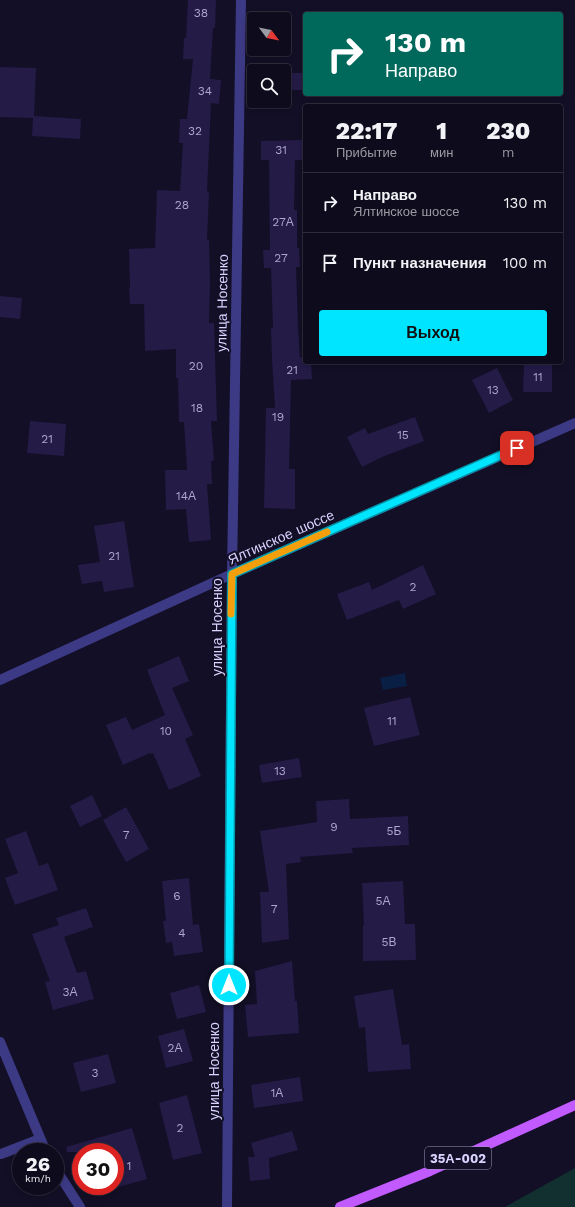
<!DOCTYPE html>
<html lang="ru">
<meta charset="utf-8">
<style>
:root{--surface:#0e0b1c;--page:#171425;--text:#f1f3f6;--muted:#9b9ba3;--line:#2e2b3b;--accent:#00e5ff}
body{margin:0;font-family:"Work Sans",sans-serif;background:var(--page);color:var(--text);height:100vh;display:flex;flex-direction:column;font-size:15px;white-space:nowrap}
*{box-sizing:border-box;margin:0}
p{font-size:13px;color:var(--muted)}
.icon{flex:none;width:22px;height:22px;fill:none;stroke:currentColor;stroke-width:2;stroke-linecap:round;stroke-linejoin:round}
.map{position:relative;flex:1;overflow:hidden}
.drawer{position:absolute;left:303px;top:104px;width:260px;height:260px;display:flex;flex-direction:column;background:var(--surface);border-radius:4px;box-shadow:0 2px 6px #0003,0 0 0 1px var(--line)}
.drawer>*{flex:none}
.banner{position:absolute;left:303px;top:12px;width:260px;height:84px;border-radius:4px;box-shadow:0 2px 6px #0003,0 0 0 1px var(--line);background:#00695c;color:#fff;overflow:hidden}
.needle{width:26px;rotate:122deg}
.controls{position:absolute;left:247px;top:12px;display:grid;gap:8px}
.controls a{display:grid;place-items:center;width:44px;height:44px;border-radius:4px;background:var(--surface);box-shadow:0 2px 6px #0003,0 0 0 1px var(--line);font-size:20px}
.speed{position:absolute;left:12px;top:1143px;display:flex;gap:8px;font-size:20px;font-weight:700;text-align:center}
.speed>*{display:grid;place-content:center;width:52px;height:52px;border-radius:50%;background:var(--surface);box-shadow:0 2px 6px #0003,0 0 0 1px var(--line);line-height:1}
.speed small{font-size:10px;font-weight:400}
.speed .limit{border:6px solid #d22;background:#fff;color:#111}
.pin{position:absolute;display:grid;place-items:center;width:34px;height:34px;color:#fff;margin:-17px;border-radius:8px;box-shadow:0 2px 6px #0006}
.me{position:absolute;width:44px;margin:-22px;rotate:0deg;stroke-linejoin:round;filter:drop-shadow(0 0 3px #0008)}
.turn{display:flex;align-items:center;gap:14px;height:84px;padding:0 16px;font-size:18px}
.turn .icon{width:52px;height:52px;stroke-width:2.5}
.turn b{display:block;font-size:28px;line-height:34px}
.eta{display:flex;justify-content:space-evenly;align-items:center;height:68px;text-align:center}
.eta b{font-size:24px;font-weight:800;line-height:28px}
.cta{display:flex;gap:8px;margin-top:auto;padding:8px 16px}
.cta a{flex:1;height:46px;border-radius:4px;background:var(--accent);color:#111;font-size:16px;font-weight:800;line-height:46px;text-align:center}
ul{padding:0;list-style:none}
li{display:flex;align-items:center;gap:12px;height:60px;padding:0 16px;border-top:1px solid var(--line)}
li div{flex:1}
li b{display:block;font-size:15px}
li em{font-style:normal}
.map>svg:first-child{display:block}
</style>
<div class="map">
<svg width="575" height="1207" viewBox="0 0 575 1207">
<rect width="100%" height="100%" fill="#130f26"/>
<polygon fill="#12302f" points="575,1168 575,1207 505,1207"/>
<polygon fill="#0a1f44" points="405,673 407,686 383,690 380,678"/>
<g fill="#241b47">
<polygon points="188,0 216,0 215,28 213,28 210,79 221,80 219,104 211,103 207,191 209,192 207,240 209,240 210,282 209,323 214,323 217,421 211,421 214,461 211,461 212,484 207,484 211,540 189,542 186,509 166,510 165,470 187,470 184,422 179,422 178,378 176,378 176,349 145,351 144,304 130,304 129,288 130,288 129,249 155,248 157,190 180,191 183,143 179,143 180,119 187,119 193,59 183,59 184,38 186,38"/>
<polygon points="0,67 36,68 34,116 81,119 80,139 32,136 33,118 0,117"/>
<rect x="284" y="73" width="21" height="17"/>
<polygon points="302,140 302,160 295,160 294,210 297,210 297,248 299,248 300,267 296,267 298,327 300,357 305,357 305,362 311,362 312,379 291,380 289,469 295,469 295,509 264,508 266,408 275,408 272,359 271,328 273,328 271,268 264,268 263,250 270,250 269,160 261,160 261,141"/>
<polygon points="0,296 22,298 20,319 0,317"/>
<polygon points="524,362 552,362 552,392 523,392"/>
<polygon points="497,368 513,400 489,413 472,380"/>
<polygon points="415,417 424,441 382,457 362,467 347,437 365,428 368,434"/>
<polygon points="30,421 66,424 64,456 27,453"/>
<polygon points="124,521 134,587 104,592 102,581 82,584 78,565 100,562 94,526"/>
<polygon points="423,565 436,594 403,609 399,600 347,620 337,594 369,582 372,590"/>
<polygon points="179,656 189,681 172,688 193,735 185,739 201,776 169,790 153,753 151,754 150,753 123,765 106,725 126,717 132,730 165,715 147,670"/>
<polygon points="410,697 420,735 374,746 364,708"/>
<polygon points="299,758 302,777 262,783 259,765"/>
<polygon points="92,795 102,816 80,827 70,806"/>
<polygon points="349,799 350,819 408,816 409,845 352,848 353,853 300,857 301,862 286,864 289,939 262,943 260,892 269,892 260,831 317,822 316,801"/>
<polygon points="126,807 149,849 126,862 103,820"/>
<polygon points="26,831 39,866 48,863 58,890 15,905 5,878 18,873 5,839"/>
<polygon points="189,878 193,925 199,924 203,952 174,956 172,942 166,943 163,921 166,921 162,881"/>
<polygon points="403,881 405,924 415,924 416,960 363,961 363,925 364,925 362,883"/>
<polygon points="86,908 93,927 64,937 77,973 86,971 94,999 53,1010 45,982 50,981 32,934 59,925 56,918"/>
<polygon points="292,961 295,1001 297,1001 299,1033 248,1037 245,1005 257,1004 255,971"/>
<polygon points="199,985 206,1012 177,1019 170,993"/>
<polygon points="393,989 402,1045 409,1044 411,1069 368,1072 365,1027 359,1028 354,996"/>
<polygon points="184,1029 193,1061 166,1068 158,1036"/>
<polygon points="108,1054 116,1083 81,1092 73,1063"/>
<polygon points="300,1077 303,1101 254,1108 251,1085"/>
<polygon points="187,1095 202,1153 173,1160 159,1103"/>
<polygon points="132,1128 147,1179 115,1188 115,1152 67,1152 66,1147"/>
<polygon points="292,1131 298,1150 269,1158 270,1179 250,1181 248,1157 255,1157 251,1143"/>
</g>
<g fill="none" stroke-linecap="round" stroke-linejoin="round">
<g stroke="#3d3a85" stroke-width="10">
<polyline points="0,680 232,574 575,423"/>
<polyline points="0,1042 46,1152"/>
<polyline points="1,1154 40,1139"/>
<polyline points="55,1168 80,1207"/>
<polyline points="227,1207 232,574 241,0"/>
</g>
<polyline stroke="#c25bff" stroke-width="10" points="340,1207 430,1171 575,1105"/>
</g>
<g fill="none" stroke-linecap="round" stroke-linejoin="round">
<g stroke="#0095a6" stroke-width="10">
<polyline id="route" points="229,985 232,574 517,448"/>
</g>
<use href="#route" stroke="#00e5ff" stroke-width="7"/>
<polyline stroke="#f59e0b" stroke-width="7" points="231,614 232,574 327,532"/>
</g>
<g text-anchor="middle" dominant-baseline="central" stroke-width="4" stroke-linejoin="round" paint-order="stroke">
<g font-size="12" fill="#aca6d1">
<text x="201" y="13">38</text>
<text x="205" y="91">34</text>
<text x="195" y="131">32</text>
<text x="281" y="150">31</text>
<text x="182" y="205">28</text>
<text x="283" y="222">27А</text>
<text x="281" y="258">27</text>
<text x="196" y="366">20</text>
<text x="292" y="370">21</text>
<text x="538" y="377">11</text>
<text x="493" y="390">13</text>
<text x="197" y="408">18</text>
<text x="278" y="417">19</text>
<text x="403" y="435">15</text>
<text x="47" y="439">21</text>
<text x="186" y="496">14А</text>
<text x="114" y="556">21</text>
<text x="413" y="587">2</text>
<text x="392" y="721">11</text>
<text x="166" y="731">10</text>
<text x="280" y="771">13</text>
<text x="334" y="827">9</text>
<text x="394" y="831">5Б</text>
<text x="126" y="835">7</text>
<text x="177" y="896">6</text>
<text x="383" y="901">5А</text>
<text x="274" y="909">7</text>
<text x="182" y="933">4</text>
<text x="389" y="942">5В</text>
<text x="70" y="992">3А</text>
<text x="175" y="1048">2А</text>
<text x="95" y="1073">3</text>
<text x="277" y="1093">1А</text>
<text x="180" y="1128">2</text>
<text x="129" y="1166">1</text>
</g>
<rect fill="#130f26" stroke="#9e99be" stroke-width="1" x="425" y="1147" width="66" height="22" rx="3"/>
<g font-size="13" font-weight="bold" fill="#d9d4ff">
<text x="458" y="1158">35А-002</text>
</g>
<g font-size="14" fill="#d9d4ff" stroke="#130f26">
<text transform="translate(222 303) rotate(-89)">улица Носенко</text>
<text transform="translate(281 537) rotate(-24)">Ялтинское шоссе</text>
<text transform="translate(217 627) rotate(-90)">улица Носенко</text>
<text transform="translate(214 1071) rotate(-90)">улица Носенко</text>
</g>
</g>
</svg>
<div class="controls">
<a><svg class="needle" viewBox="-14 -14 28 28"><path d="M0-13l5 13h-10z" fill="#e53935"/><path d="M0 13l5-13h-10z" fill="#9b9ba3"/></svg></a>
<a><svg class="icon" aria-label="search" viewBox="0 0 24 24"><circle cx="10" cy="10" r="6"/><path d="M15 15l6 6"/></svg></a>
</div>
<div class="speed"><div>26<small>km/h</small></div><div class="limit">30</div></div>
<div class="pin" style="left:517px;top:448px;background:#d93025"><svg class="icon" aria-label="arrive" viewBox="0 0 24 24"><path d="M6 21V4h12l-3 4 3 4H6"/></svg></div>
<svg class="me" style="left:229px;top:985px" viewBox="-20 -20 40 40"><circle r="17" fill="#00e5ff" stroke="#fff" stroke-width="3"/><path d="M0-11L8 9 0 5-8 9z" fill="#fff"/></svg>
<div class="banner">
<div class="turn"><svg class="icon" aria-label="right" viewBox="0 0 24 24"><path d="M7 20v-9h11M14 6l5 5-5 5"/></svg><div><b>130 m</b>Направо</div></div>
</div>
<section class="drawer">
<div class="eta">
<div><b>22:17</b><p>Прибытие</p></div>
<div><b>1</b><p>мин</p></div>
<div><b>230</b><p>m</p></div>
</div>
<ul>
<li><svg class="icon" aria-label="right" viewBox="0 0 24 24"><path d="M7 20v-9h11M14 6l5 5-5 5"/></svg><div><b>Направо</b><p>Ялтинское шоссе</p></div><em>130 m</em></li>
<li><svg class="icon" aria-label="arrive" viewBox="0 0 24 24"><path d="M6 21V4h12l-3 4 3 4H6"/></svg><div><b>Пункт назначения</b></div><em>100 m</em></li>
</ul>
<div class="cta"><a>Выход</a></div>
</section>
</div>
